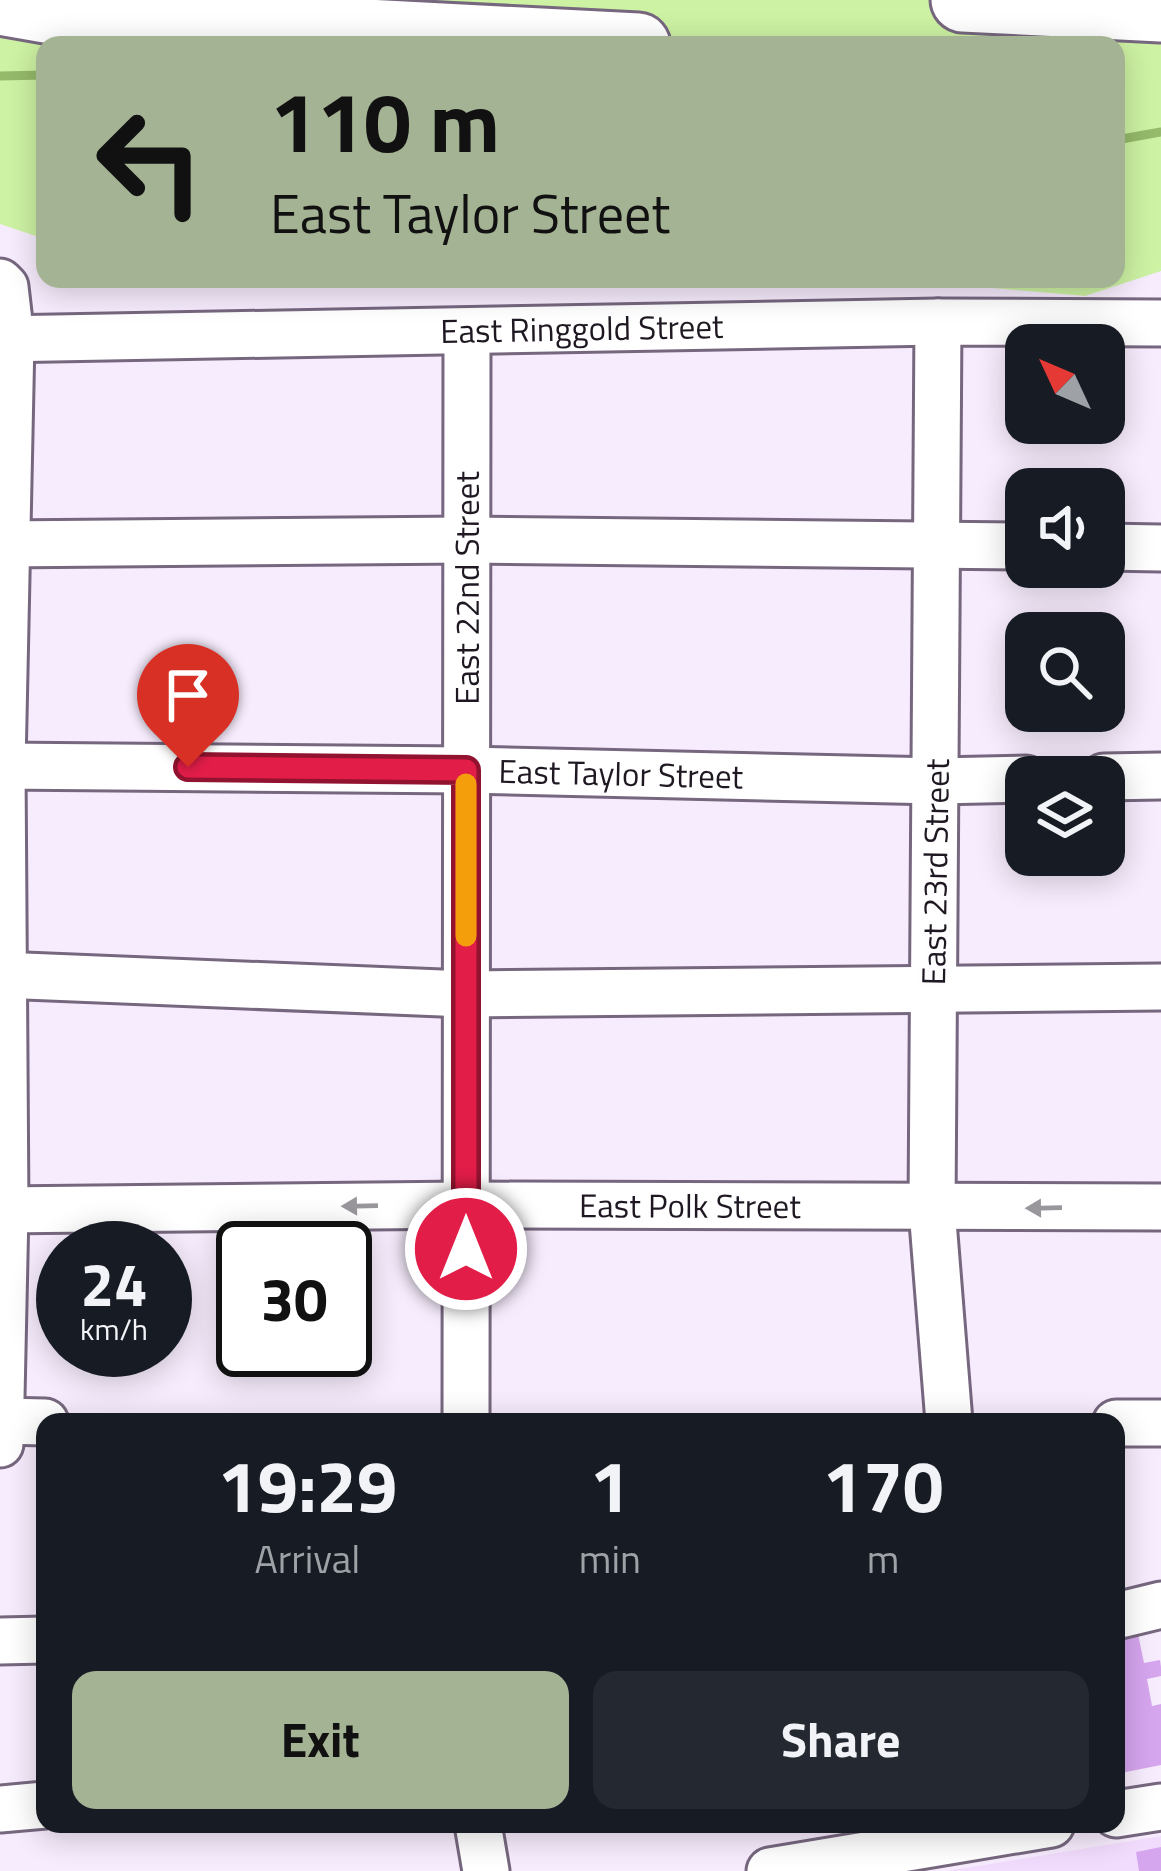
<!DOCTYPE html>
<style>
:root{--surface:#171b24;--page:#242831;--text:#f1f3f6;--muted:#9ea1a6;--accent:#a4b393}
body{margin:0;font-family:"Titillium Web",sans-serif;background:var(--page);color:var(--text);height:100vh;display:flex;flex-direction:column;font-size:45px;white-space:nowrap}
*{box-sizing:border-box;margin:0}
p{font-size:39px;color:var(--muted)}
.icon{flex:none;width:66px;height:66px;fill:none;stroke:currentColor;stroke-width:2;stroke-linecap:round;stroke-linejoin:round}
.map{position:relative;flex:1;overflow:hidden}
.details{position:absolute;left:36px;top:1413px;width:1089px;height:420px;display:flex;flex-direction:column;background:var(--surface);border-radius:24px;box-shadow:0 6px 30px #0003}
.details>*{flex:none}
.top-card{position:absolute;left:36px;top:36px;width:1089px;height:252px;border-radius:24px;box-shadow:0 6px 30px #0003;background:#a4b393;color:#111;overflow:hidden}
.needle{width:78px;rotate:314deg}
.fabs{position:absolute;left:1005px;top:324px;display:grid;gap:24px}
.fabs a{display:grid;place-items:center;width:120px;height:120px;border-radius:24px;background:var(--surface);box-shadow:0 6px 30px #0003;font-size:60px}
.speed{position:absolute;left:36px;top:1221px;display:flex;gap:24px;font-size:60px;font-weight:700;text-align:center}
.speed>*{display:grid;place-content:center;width:156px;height:156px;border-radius:50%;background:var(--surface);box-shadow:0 6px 30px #0003;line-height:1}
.speed small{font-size:30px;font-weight:400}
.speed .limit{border:6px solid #111;border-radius:18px;background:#fff;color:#111}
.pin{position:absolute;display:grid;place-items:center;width:102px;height:102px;color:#fff;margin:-123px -51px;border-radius:50% 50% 50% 0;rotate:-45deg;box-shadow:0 0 12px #0007}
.pin .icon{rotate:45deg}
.me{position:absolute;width:132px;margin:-66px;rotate:0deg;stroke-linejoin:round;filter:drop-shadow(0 0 9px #0008)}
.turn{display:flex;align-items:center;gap:42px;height:252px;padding:0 36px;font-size:54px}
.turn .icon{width:156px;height:156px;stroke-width:2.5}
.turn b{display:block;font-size:84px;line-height:102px}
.eta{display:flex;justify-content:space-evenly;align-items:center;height:204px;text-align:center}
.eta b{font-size:72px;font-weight:700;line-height:84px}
.primary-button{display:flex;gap:24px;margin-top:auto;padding:24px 36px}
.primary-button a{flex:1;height:138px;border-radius:24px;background:var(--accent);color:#111;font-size:48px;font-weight:700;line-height:138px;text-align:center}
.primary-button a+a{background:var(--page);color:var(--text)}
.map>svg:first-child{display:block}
</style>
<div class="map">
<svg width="1161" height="1871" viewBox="0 0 1161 1871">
<rect width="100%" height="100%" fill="#f7ecfd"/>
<polygon fill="#f2dcfe" points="1161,1836 1161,1871 947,1871"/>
<polygon fill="#cdf2a3" points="0,0 1161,0 1161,271 1085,296 891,279 1116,279 1116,45 45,45 45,239 0,224"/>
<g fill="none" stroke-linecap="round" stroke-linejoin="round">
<g stroke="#95ba6a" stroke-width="9">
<polyline points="0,76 45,75"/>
<polyline points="1116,140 1161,132"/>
</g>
</g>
<g fill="#d5a5ee">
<polygon points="1137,1629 1144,1663 1160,1660 1161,1667 1161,1676 1147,1679 1152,1706 1161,1704 1161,1765 1116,1774 1116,1633"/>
<polygon points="1161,1847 1161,1871 1139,1871 1136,1852"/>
</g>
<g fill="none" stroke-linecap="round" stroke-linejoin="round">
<g stroke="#76677f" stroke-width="51">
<g id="minor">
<polyline points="0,282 5,287 11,339 2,766 5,1210 0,1444"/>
<polyline points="938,322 932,1209 949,1422"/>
<path id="s1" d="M 0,339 L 938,322 L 1161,323"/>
<polyline points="0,544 467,540 1026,546"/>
<polyline points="1104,547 1161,548"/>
<path id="s2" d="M 0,766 L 466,770 L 937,781 L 1026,779"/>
<polyline points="1104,777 1161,776"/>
<polyline points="0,975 466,994 1161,987"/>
<path id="s3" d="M 0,1210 L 466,1205 L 1161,1207"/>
<polyline points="0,1421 45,1422"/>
<path id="s4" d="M 466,1422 L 467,333"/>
<polyline points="1116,1423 1161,1423"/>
<polyline points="1116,1616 1161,1605"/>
<polyline points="0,1641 45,1640"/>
<polyline points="0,1809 45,1805"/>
<polyline points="1116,1814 1161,1807"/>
<polyline points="478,1824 486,1871"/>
<polyline points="770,1871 1051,1824"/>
</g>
</g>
<g stroke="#76677f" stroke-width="69">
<g id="highway">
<polyline points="963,0 1161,10"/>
<polyline points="0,3 74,16 638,45"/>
</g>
</g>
<use href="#minor" stroke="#fff" stroke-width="45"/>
<use href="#highway" stroke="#fff" stroke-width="63"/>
</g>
<defs><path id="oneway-solid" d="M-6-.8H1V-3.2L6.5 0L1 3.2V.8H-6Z" transform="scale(3)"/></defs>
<g fill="#9a979c">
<use href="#oneway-solid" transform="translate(360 1206) rotate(179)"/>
<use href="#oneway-solid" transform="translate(1044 1208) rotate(179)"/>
</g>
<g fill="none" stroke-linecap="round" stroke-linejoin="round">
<g stroke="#92132f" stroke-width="30">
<polyline id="route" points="188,767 466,770 466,1249"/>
</g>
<use href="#route" stroke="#e11d48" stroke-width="21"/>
<polyline stroke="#f59e0b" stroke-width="21" points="466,936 466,784"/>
</g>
<g text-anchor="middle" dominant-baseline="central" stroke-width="9" stroke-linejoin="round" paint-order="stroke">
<g font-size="33" fill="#1f1822" stroke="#fefefe">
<text stroke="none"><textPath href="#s1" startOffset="582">East Ringgold Street</textPath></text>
<text stroke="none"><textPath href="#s4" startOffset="834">East 22nd Street</textPath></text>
<text stroke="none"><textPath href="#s2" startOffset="621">East Taylor Street</textPath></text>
<text transform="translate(935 872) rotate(-89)">East 23rd Street</text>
<text stroke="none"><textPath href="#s3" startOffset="690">East Polk Street</textPath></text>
</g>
</g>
</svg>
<div class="fabs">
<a><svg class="needle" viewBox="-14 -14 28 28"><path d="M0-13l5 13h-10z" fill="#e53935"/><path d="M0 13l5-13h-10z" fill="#9ea1a6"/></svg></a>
<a><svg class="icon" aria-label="sound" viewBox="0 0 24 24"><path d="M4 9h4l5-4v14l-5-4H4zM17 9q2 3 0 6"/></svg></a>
<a><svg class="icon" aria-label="search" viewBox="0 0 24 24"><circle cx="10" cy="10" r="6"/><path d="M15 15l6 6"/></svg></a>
<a><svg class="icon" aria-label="layers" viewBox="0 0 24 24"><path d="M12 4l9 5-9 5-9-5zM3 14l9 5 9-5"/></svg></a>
</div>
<div class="speed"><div>24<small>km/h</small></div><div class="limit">30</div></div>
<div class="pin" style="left:188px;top:767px;background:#d93025"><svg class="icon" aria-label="arrive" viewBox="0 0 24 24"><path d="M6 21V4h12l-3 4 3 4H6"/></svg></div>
<svg class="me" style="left:466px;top:1249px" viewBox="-20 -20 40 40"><circle r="17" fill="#e11d48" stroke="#fff" stroke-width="3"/><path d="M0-11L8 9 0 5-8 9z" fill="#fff"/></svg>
<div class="top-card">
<div class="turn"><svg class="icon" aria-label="left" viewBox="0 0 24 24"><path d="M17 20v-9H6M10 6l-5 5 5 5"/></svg><div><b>110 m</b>East Taylor Street</div></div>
</div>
<section class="details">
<div class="eta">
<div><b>19:29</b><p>Arrival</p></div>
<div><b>1</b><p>min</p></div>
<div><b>170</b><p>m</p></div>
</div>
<div class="primary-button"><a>Exit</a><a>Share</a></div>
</section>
</div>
